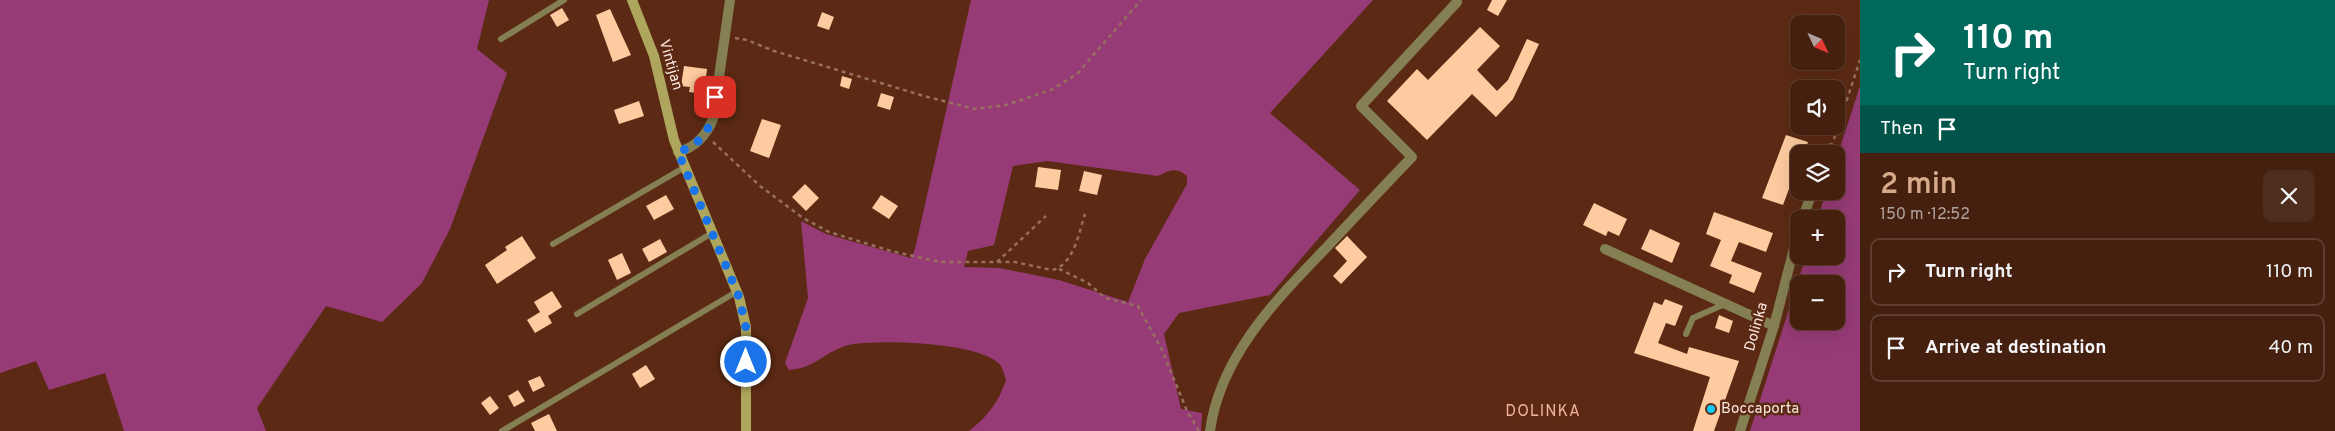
<!DOCTYPE html>
<meta charset="utf-8">
<style>
:root{--surface:#45200f;--page:#4f2d1d;--text:#f1f3f6;--muted:#b0a39e;--line:#5d3e2f;--accent:#d6ab8b}
body{margin:0;font-family:Overpass,sans-serif;background:var(--page);color:var(--text);height:100vh;display:flex;flex-direction:column;font-size:19px;white-space:nowrap}
*{box-sizing:border-box;margin:0}
p{font-size:16px;color:var(--muted)}
.icon{flex:none;width:28px;height:28px;fill:none;stroke:currentColor;stroke-width:2;stroke-linecap:round;stroke-linejoin:round}
.map{position:relative;flex:1;overflow:hidden}
.drawer{display:flex;flex-direction:column;background:var(--surface);width:475px}
.drawer>*{flex:none}
.banner{background:#00695c;color:#fff;overflow:hidden}
.needle{width:32px;rotate:134deg}
.tools{position:absolute;left:1790px;top:15px;display:grid;gap:10px}
.tools a{display:grid;place-items:center;width:55px;height:55px;border-radius:10px;background:var(--surface);box-shadow:0 5px 20px #0002,0 0 0 1px var(--line);font-size:25px}
.pin{position:absolute;display:grid;place-items:center;width:42px;height:42px;color:#fff;margin:-21px;border-radius:10px;box-shadow:0 2px 8px #0006}
.me{position:absolute;width:55px;margin:-28px;rotate:0deg;stroke-linejoin:round;filter:drop-shadow(0 0 4px #0008)}
.turn{display:flex;align-items:center;gap:18px;height:105px;padding:0 20px;font-size:22px}
.turn .icon{width:65px;height:65px;stroke-width:2.5}
.turn b{display:block;font-size:35px;line-height:42px}
.then{display:flex;align-items:center;height:48px;padding:0 20px;background:#0003;gap:10px;font-size:19px}
.round{display:grid;place-items:center;flex:none;width:52px;height:52px;border-radius:10px;background:var(--page)}
.headline{display:flex;align-items:center;justify-content:space-between;height:85px;padding:0 20px}
h1{font-size:30px;font-weight:600;line-height:38px;color:var(--accent)}
ul{padding:0;list-style:none}
li{display:flex;align-items:center;gap:15px;height:68px;margin:0 10px 8px;padding:0 10px;border:2px solid var(--line);border-radius:10px}
li div{flex:1}
li b{display:block;font-size:19px}
li em{font-style:normal}
main{display:flex;flex:1;min-height:0}
.map>svg:first-child{display:block}
</style>
<main>
<div class="map">
<svg width="1860" height="431" viewBox="0 0 1860 431">
<rect width="100%" height="100%" fill="#5c2a14"/>
<g fill="#963b76" fill-rule="evenodd">
<polygon points="0,0 489,0 477,49 507,73 450,229 422,283 382,322 326,306 257,408 266,431 124,431 105,373 49,390 36,361 0,373"/>
<path d="M 971,0 L 1373,0 L 1270,113 L 1360,190 L 1270,295 L 1179,313 L 1164,334 L 1181,409 L 1202,413 L 1201,431 L 969,431 C 988,416 998,403 1006,380 C 1005,376 1003,370 1001,366 C 984,342 877,339 849,345 C 827,350 814,369 789,370 L 785,363 L 808,298 L 801,221 L 826,234 L 911,258 L 915,249 ZM 1047,161 L 1158,176 C 1170,170 1176,167 1187,176 L 1187,184 L 1145,259 L 1128,302 L 1059,280 L 1000,268 L 964,267 L 968,251 L 994,245 L 1013,166 Z"/>
<path d="M 1860,86 L 1860,431 L 1750,431 L 1806,256 L 1836,256 L 1836,219 L 1818,219 L 1826,191 L 1836,191 L 1836,160 ZM 1799,284 L 1836,284 L 1836,321 L 1799,321 Z"/>
</g>
<g fill="#fdcb9f">
<polygon points="1492,0 1507,0 1498,16 1487,10"/>
<polygon points="562,8 569,20 557,27 550,15"/>
<polygon points="610,9 631,55 613,62 596,15"/>
<polygon points="822,12 834,17 829,30 817,26"/>
<polygon points="1480,27 1500,46 1477,70 1497,91 1508,80 1527,39 1539,44 1513,99 1496,117 1472,94 1427,140 1387,101 1417,69 1428,80"/>
<polygon points="684,66 707,69 704,94 689,92 690,87 681,86"/>
<polygon points="842,76 852,79 849,89 840,86"/>
<polygon points="881,93 894,97 890,110 877,106"/>
<polygon points="639,101 644,116 619,124 614,110"/>
<polygon points="762,119 781,125 769,158 750,151"/>
<polygon points="1786,135 1808,142 1804,154 1799,154 1799,162 1783,205 1762,198"/>
<polygon points="1038,167 1061,170 1058,190 1035,187"/>
<polygon points="1084,171 1102,175 1097,195 1079,191"/>
<polygon points="805,184 819,198 806,211 792,197"/>
<polygon points="666,195 674,209 654,220 646,206"/>
<polygon points="881,195 898,206 889,219 872,208"/>
<polygon points="1594,203 1627,219 1619,236 1608,231 1606,236 1583,225"/>
<polygon points="1714,212 1773,233 1766,252 1739,242 1731,261 1762,273 1754,293 1729,283 1732,275 1710,266 1721,240 1706,234"/>
<polygon points="1650,229 1680,243 1672,263 1641,249"/>
<polygon points="522,236 536,258 497,284 485,265 507,250 505,247"/>
<polygon points="1347,236 1367,257 1341,284 1333,276 1347,261 1335,248"/>
<polygon points="660,239 667,252 649,262 642,249"/>
<polygon points="622,253 631,273 617,280 608,260"/>
<polygon points="552,291 562,307 548,316 552,323 535,333 527,320 540,312 534,302"/>
<polygon points="1665,299 1683,306 1675,326 1666,323 1658,343 1687,354 1689,347 1739,361 1714,431 1693,431 1710,377 1634,353 1654,302 1662,305"/>
<polygon points="1719,315 1733,321 1729,333 1715,328"/>
<polygon points="646,365 655,379 640,388 632,374"/>
<polygon points="540,376 545,386 533,392 528,381"/>
<polygon points="518,390 525,401 514,407 508,396"/>
<polygon points="490,396 499,408 490,415 481,403"/>
<polygon points="549,414 557,431 535,431 531,423"/>
</g>
<g fill="none" stroke-linecap="round" stroke-linejoin="round">
<g stroke="#96705f" stroke-width="2.5" stroke-dasharray="4 4" stroke-linecap="butt">
<polyline points="735,38 747,40 774,51 924,96 975,109 1006,105 1051,90 1077,74 1141,0"/>
<polyline points="1834,139 1860,60"/>
<path d="M 713,142 L 760,186 L 803,218 L 829,232 L 891,251 L 940,262 L 1015,262 L 1052,270 C 1074,265 1079,232 1085,214"/>
<polyline points="997,262 1046,216"/>
<polyline points="1059,269 1088,283 1105,298 1138,306 1162,350 1187,411 1199,431"/>
</g>
<g stroke="#848053" stroke-width="6">
<polyline points="501,39 564,0"/>
<polyline points="553,244 685,167"/>
<polyline points="577,314 712,233"/>
<polyline points="1686,334 1693,318 1725,304"/>
<polyline points="502,431 736,292"/>
</g>
<g stroke="#848053" stroke-width="10">
<path d="M 678,152 C 696,147 706,136 713,119 L 730,0"/>
<polyline points="1829,154 1831,148"/>
<polyline points="1802,219 1813,191"/>
<polyline points="1605,249 1774,326"/>
<path d="M 1210,431 C 1220,356 1276,300 1326,248 C 1354,218 1383,187 1412,157 L 1361,106 L 1457,2"/>
<polyline points="1740,431 1774,326 1799,229"/>
</g>
<polyline stroke="#ada65c" stroke-width="10" points="632,0 654,56 674,140 739,297 746,327 746,431"/>
</g>
<g fill="none" stroke-linecap="round" stroke-linejoin="round">
<path stroke="#1a73e8" stroke-width="9" stroke-dasharray="0 16.2" d="M 715,97 C 715,123 704,144 678,152 L 739,297 L 746,328 L 746,362"/>
</g>
<circle fill="#10cafa" stroke="#5c2a14" stroke-width="2" cx="1711" cy="409" r="5"/>
<g text-anchor="middle" dominant-baseline="central" stroke-width="5" stroke-linejoin="round" paint-order="stroke">
<g font-size="15" fill="#fae6de" stroke="#5c2a14">
<text transform="translate(670 65) rotate(74)">Vintijan</text>
<text transform="translate(1757 327) rotate(-74)">Dolinka</text>
</g>
<g font-size="15" fill="#fae6de" stroke="#5c2a14" text-anchor="start">
<text x="1721" y="409">Boccaporta</text>
</g>
<g font-size="16" letter-spacing="1" fill="#f2b39a" stroke="#5c2a14">
<text x="1543" y="412">DOLINKA</text>
</g>
</g>
</svg>
<div class="tools">
<a><svg class="needle" viewBox="-14 -14 28 28"><path d="M0-13l5 13h-10z" fill="#e53935"/><path d="M0 13l5-13h-10z" fill="#b0a39e"/></svg></a>
<a><svg class="icon" aria-label="sound" viewBox="0 0 24 24"><path d="M4 9h4l5-4v14l-5-4H4zM17 9q2 3 0 6"/></svg></a>
<a><svg class="icon" aria-label="layers" viewBox="0 0 24 24"><path d="M12 4l9 5-9 5-9-5zM3 14l9 5 9-5"/></svg></a>
<a>+</a>
<a>−</a>
</div>
<div class="pin" style="left:715px;top:97px;background:#d93025"><svg class="icon" aria-label="arrive" viewBox="0 0 24 24"><path d="M6 21V4h12l-3 4 3 4H6"/></svg></div>
<svg class="me" style="left:746px;top:362px" viewBox="-20 -20 40 40"><circle r="17" fill="#1a73e8" stroke="#fff" stroke-width="3"/><path d="M0-11L8 9 0 5-8 9z" fill="#fff"/></svg>
</div>
<section class="drawer">
<div class="banner">
<div class="turn"><svg class="icon" aria-label="right" viewBox="0 0 24 24"><path d="M7 20v-9h11M14 6l5 5-5 5"/></svg><div><b>110 m</b>Turn right</div></div>
<div class="then">Then<svg class="icon" aria-label="arrive" viewBox="0 0 24 24"><path d="M6 21V4h12l-3 4 3 4H6"/></svg></div>
</div>
<div class="headline"><div><h1>2 min</h1><p>150 m · 12:52</p></div><a class="round"><svg class="icon" aria-label="close" viewBox="0 0 24 24"><path d="M6 6l12 12M18 6L6 18"/></svg></a></div>
<ul>
<li><svg class="icon" aria-label="right" viewBox="0 0 24 24"><path d="M7 20v-9h11M14 6l5 5-5 5"/></svg><div><b>Turn right</b></div><em>110 m</em></li>
<li><svg class="icon" aria-label="arrive" viewBox="0 0 24 24"><path d="M6 21V4h12l-3 4 3 4H6"/></svg><div><b>Arrive at destination</b></div><em>40 m</em></li>
</ul>
</section>
</main>
